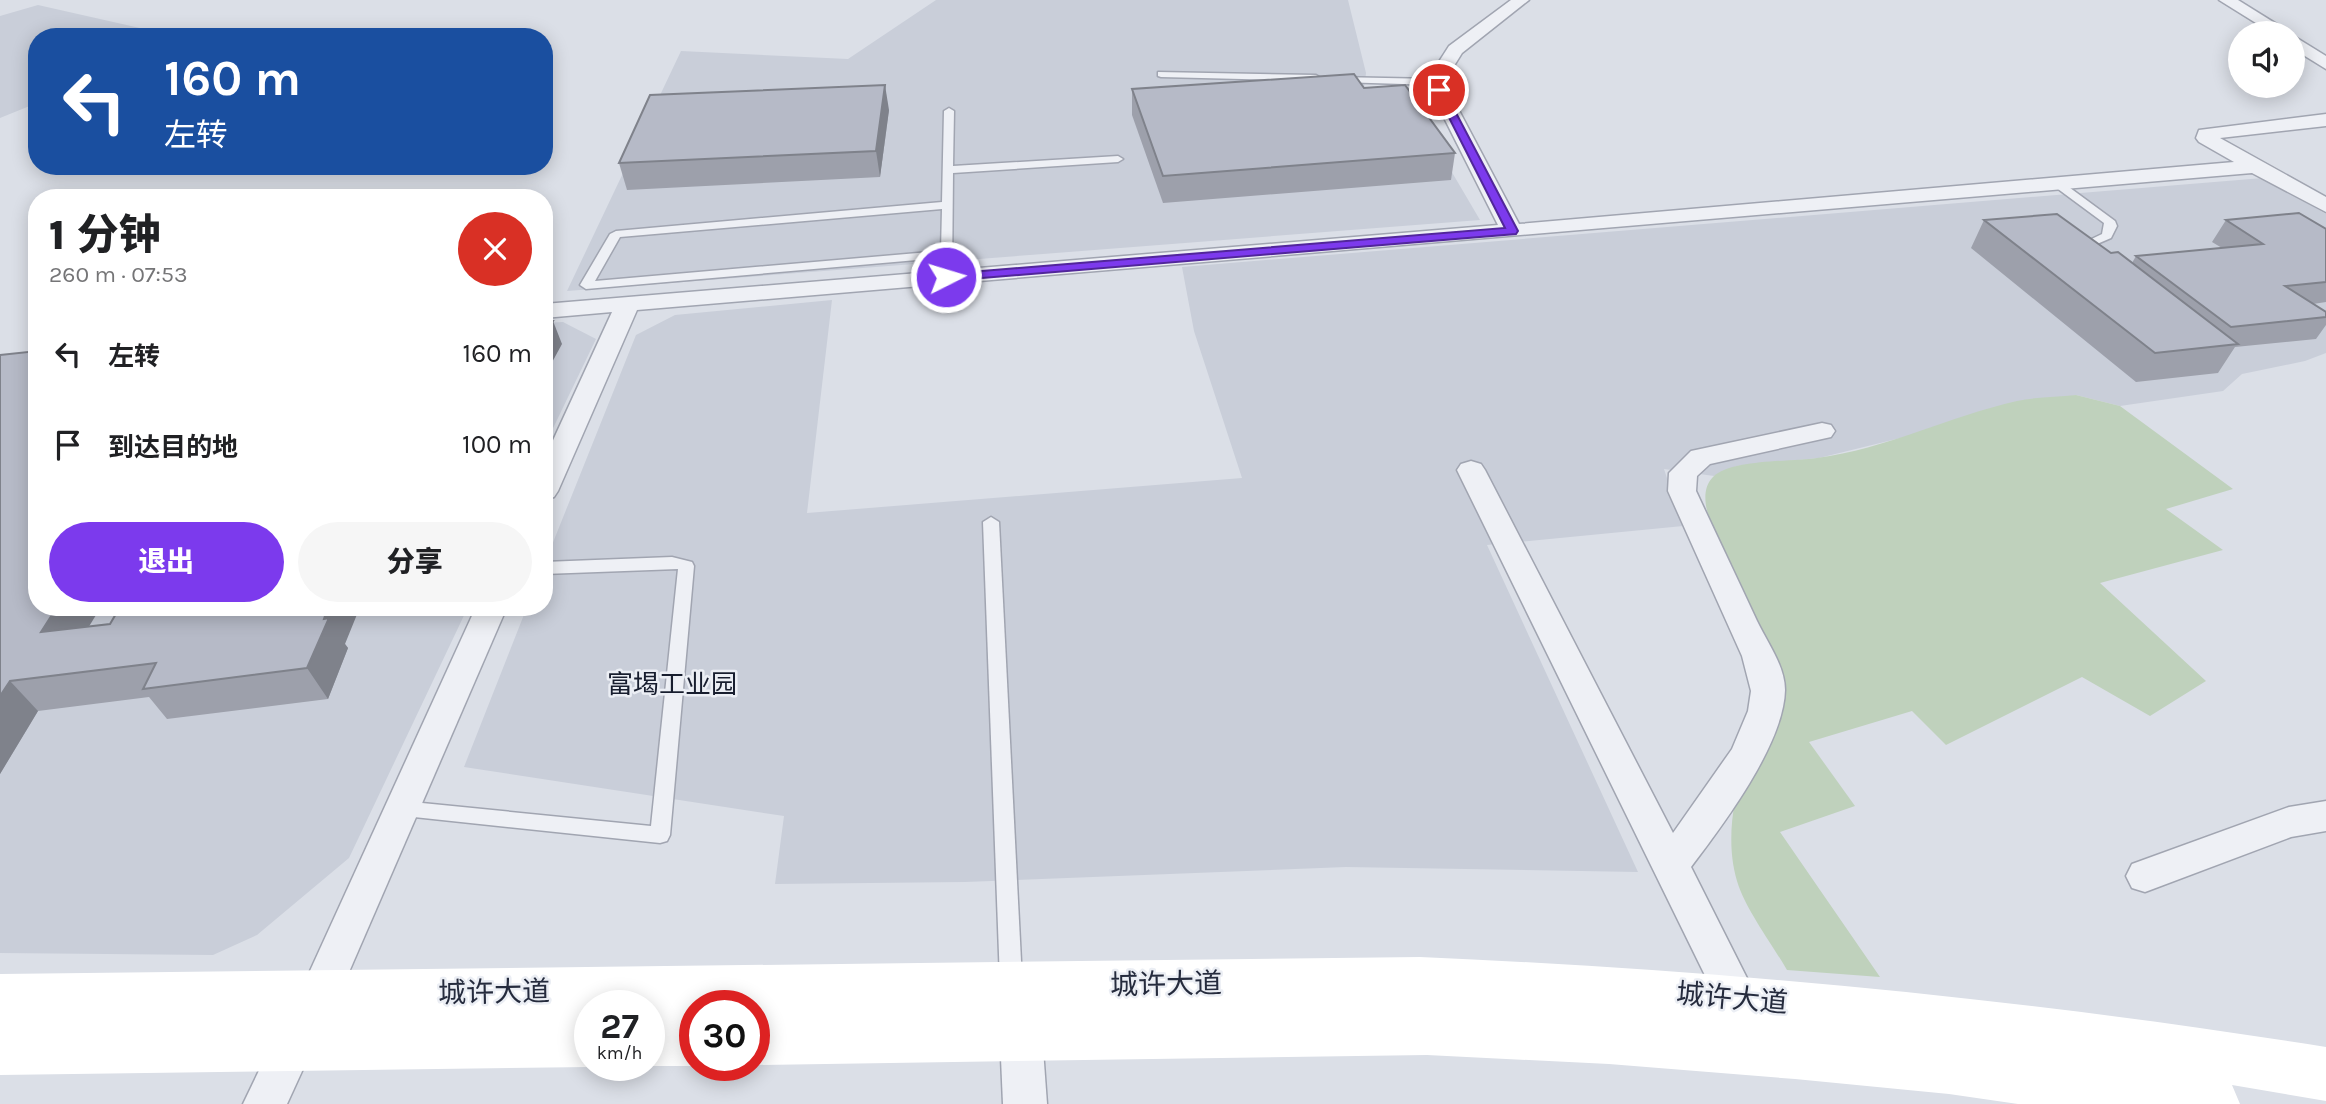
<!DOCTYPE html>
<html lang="zh">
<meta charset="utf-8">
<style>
:root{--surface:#fff;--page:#f6f6f6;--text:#202124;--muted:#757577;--accent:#7c3aed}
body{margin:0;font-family:Karla,"Noto Sans SC",sans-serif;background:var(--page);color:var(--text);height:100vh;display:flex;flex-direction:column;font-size:26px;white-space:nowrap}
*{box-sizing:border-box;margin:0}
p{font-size:23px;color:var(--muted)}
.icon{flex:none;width:38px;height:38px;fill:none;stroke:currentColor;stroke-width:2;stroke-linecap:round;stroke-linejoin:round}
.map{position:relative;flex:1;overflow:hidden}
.panel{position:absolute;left:28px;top:189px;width:525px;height:427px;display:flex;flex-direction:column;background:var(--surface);border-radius:28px;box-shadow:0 4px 18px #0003}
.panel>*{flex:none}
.top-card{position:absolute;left:28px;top:28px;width:525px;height:147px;border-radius:28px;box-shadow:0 4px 18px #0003;background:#1a4fa0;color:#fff;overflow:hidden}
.fabs{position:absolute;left:2228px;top:21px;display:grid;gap:14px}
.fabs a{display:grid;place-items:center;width:77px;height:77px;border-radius:50%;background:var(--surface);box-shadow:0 4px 18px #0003;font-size:35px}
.speed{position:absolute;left:574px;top:990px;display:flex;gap:14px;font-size:35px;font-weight:700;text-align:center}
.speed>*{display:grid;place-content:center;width:91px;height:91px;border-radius:50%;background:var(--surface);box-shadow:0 4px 18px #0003;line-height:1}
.speed small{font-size:18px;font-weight:400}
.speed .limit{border:10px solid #d22;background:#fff;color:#111}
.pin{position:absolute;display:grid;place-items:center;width:60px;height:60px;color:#fff;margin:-30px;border:4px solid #fff;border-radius:50%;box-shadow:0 2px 7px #0007}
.me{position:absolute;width:77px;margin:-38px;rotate:85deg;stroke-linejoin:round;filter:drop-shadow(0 0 5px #0008)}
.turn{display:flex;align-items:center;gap:24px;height:147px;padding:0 21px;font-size:32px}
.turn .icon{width:91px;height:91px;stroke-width:2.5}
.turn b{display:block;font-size:49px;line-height:60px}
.round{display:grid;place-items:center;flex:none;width:74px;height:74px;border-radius:37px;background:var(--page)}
.headline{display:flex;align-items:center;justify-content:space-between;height:119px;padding:0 21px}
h1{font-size:42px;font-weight:800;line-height:52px}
.primary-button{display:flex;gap:14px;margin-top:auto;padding:14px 21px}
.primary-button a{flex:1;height:80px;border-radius:42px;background:var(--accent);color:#fff;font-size:28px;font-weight:800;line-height:80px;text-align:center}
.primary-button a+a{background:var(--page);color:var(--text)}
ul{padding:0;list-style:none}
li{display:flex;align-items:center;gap:21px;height:91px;padding:0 21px}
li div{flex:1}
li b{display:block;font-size:26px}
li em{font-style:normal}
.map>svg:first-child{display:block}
</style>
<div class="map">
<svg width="2326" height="1104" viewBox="0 0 2326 1104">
<rect width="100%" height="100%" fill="#dbdfe7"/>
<g fill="#c9ced9">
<polygon points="936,0 1348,0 1366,73 1364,88 1403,89 1480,220 567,291 681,51 848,59"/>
<polygon points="38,5 162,33 163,37 37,37 37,103 0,118 0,16"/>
<polygon points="2263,178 2326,214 2326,353 2305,361 2242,374 2223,391 2120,406 2076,395 1819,458 1737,466 1714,476 1664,469 1683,526 1487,545 1638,872 1346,867 965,882 775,884 784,816 464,767 527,607 544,607 544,565 636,335 675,315 832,300 807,513 1242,478 1194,331 1182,267"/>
<polygon points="563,322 596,339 544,447 544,323"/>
<polygon points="0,366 37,607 468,607 349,858 257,935 213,955 0,953"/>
</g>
<path fill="#bfd1bc" d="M 2076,395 L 2120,406 L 2233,489 L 2166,509 L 2223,550 L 2100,583 L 2206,681 L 2150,716 L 2082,677 L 1946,745 L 1912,711 L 1809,742 L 1855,806 L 1780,832 L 1880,977 L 1787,970 C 1773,946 1748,912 1739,887 C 1714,817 1756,731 1778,665 L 1709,518 C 1705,505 1702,488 1713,477 C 1731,459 1791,462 1817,458 C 1886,449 1950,416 2017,401 C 2036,397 2057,397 2076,395 Z"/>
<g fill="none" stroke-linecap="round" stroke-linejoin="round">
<g stroke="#a1a5b1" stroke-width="3">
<g id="service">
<polygon points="1158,72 1316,75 1321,78 1316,81 1161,77 1158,76"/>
<polygon points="1336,77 1435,79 1440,82 1435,85 1339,82 1334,79"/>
<path d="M 949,108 L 954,111 L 953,166 L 1118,156 L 1123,159 L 1118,162 L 953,173 L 952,277 L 946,281 L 940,277 L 940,258 L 586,289 L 580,285 L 610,234 L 616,231 L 942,202 L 944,111 ZM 942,209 L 941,251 L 595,281 L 620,237 Z"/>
<polygon points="2054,182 2062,182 2115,221 2117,226 2111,238 2090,247 2086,257 2082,258 2076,254 2079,245 2102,234 2104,223 2054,186"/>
<polygon points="991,517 999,522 1022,981 1019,988 1011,991 1003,988 1000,981 983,522"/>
<polygon points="672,557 692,562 694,566 670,835 667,841 660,843 395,815 392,809 395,803 402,801 651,826 678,569 544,574 544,562"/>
</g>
</g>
<g stroke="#a1a5b1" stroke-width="3">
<g id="minor">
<polygon points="1511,0 1529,0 1462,53 1444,82 1519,224 2234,162 2199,142 2196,138 2199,130 2326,114 2326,126 2220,138 2326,197 2326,212 2252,173 637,310 558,491 554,497 544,500 544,460 612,312 544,318 544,304 1498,225 1426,82 1449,46"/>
<polygon points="2219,0 2238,0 2291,33 2272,33"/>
<polygon points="2292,35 2326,56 2326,69 2292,48"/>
<path d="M 1822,423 L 1831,425 L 1835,431 L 1831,437 L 1710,464 L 1697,476 L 1696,491 C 1716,534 1737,578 1757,621 C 1767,642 1785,666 1785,690 C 1784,744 1723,825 1691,867 L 1757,998 L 1751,1012 L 1737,1017 L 1723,1012 L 1457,470 L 1461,464 L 1471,461 L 1481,464 L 1485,470 L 1673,833 L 1732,749 L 1748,711 L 1751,691 L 1742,656 L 1668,491 L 1669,473 L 1691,451 Z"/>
<polygon points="476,607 507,607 333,1009 319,1014 305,1009 299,995"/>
<polygon points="2326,801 2326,831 2291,837 2145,892 2132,888 2126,876 2132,864 2289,807"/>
<polygon points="1021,1015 1036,1021 1042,1035 1047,1104 1003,1104 1000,1035 1006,1021"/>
<polygon points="293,1025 308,1031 314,1045 287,1104 243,1104 278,1031"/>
</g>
</g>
<use href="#service" fill="#eef0f5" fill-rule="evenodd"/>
<use href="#minor" fill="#eef0f5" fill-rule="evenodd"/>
<path fill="#fff" fill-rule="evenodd" d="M 1420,957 C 1724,970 2025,999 2326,1047 L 2326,1101 L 2232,1085 L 2240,1104 L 2018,1104 L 1949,1094 L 1795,1079 L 1609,1064 L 1427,1055 L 754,1065 L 754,1006 L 695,1006 L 695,1066 L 648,1066 L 649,1006 L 590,1006 L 590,1066 L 594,1066 L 590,1067 L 0,1075 L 0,974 Z"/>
</g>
<g fill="#9da0ab">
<polygon points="1364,88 1455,153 1451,180 1163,203 1132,115 1132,89"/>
<polygon points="889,110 880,177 627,190 619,163"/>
<polygon points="1984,220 2111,253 2132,263 2136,256 2222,248 2212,242 2226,220 2326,229 2326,302 2313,304 2326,312 2326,325 2316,339 2235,347 2218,373 2136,382 1971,248"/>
<polygon points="0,355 89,627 345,644 348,648 328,699 167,719 149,697 38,711 0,774"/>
</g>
<g fill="#7f828b">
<polygon points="885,85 889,110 880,177 876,151"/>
<polygon points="553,321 562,344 544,377 544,338"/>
<polygon points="57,607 101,607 67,662 41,632"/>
<polygon points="328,607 360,607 345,644 348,648 328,699 307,668"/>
<polygon points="10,681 38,711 0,774 0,696"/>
</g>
<g fill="#b6bac7" stroke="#7f828b" stroke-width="2">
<polygon points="1354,74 1364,88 1405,85 1455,153 1163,176 1132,89"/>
<polygon points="885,85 876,151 619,163 650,95"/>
<polygon points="2299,213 2326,229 2326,282 2285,286 2326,312 2326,317 2231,327 2136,256 2263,244 2226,220"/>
<polygon points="2057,214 2111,253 2118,252 2238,344 2155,353 1984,220"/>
<polygon points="544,321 553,321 544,338"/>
<polygon points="37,351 37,607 57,607 41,632 110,624 120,607 328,607 324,619 329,618 307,668 143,689 156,663 10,681 0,696 0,355"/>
</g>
<polygon fill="#7c3aed" stroke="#51269a" stroke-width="2" points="1439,87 1444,90 1518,231 1516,234 946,281 940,277 946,274 1505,228 1435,90"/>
<g text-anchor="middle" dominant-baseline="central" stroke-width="5" stroke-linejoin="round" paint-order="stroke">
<g font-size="26" fill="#171d2e" stroke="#ebeef4">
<text x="672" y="684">富堨工业园</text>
</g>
<g font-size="28" fill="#252b3d" stroke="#ebeef4">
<text transform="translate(1166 984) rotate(-1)">城许大道</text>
<text transform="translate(494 992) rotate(-1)">城许大道</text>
<text transform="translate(1732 998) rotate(5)">城许大道</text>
</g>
</g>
</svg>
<div class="fabs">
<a><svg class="icon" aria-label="sound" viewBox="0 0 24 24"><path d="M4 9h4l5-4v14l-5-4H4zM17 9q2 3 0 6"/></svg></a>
</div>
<div class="speed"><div>27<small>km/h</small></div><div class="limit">30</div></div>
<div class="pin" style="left:1439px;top:90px;background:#d93025"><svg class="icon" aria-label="arrive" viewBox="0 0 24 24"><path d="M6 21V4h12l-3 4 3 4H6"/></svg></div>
<svg class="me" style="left:946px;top:277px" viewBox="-20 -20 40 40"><circle r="17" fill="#7c3aed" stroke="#fff" stroke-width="3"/><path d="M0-11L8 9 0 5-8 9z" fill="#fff"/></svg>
<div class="top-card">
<div class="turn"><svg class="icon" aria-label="left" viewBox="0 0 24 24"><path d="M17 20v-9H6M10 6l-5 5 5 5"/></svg><div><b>160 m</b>左转</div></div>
</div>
<section class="panel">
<div class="headline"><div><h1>1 分钟</h1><p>260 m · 07:53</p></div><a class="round" style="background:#d93025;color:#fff"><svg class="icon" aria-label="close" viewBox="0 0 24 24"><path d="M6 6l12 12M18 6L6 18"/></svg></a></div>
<ul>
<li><svg class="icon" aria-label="left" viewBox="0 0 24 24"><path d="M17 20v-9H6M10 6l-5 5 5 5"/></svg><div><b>左转</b></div><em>160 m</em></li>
<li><svg class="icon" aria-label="arrive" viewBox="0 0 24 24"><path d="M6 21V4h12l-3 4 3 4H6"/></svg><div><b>到达目的地</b></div><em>100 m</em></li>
</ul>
<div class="primary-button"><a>退出</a><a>分享</a></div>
</section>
</div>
